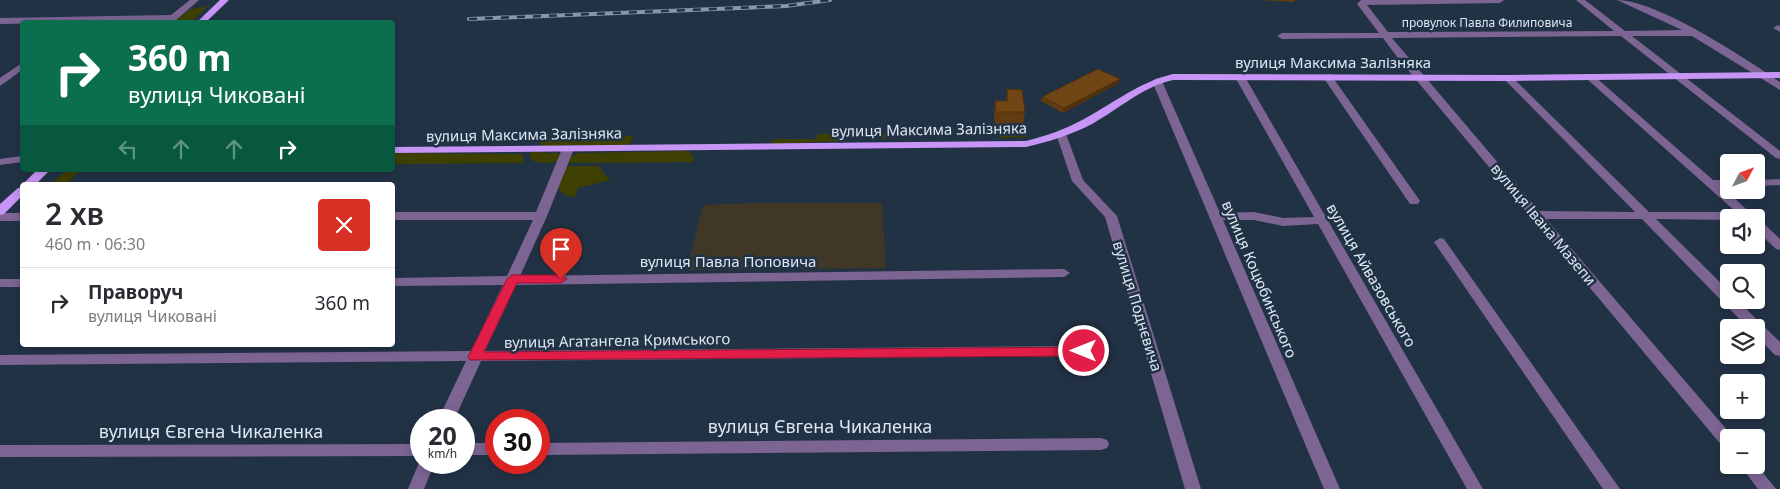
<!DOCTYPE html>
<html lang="uk">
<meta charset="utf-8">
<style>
:root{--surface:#fff;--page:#f2f2f3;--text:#2b2b33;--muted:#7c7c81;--line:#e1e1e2}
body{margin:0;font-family:"Noto Sans",sans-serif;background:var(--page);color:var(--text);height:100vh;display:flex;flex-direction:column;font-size:19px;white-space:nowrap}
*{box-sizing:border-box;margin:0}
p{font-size:16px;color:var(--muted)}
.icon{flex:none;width:28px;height:28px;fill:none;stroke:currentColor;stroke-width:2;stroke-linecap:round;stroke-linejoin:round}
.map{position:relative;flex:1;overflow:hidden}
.sheet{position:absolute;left:20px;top:182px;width:375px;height:165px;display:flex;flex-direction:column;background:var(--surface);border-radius:5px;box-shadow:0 2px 8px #0003}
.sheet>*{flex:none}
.banner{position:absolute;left:20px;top:20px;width:375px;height:152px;border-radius:5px;box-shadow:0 2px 8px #0003;background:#0b6e4f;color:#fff;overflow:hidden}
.needle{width:32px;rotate:49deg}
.controls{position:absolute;left:1720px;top:154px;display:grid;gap:10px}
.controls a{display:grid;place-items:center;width:45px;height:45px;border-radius:5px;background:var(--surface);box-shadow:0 2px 8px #0003;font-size:25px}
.speed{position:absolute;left:410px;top:409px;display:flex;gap:10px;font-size:25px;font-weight:700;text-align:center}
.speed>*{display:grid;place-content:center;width:65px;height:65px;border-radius:50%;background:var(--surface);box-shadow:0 2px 8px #0003;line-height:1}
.speed small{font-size:12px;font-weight:400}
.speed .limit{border:8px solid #d22;background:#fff;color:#111}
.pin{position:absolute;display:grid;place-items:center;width:42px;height:42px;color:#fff;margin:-51px -21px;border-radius:50% 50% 50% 0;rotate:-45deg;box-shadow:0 0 5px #0007}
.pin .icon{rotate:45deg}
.me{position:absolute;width:55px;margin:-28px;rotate:270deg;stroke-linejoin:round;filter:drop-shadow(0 0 4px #0008)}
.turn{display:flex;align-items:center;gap:18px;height:105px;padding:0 25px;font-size:22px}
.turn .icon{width:65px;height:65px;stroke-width:2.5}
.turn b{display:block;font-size:35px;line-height:42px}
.lanes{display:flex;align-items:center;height:48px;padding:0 25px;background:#0003;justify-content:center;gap:25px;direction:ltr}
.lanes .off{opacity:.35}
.round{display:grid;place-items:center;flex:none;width:52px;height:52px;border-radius:5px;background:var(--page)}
.head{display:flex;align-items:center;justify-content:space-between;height:85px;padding:0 25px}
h1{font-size:30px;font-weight:600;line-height:38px}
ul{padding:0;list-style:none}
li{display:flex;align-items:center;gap:15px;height:70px;padding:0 25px;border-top:1px solid var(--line)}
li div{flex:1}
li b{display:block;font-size:19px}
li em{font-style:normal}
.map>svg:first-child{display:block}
</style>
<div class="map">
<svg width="1780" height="489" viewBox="0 0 1780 489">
<rect width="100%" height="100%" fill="#223245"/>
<polygon fill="#403726" points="753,203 882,203 886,268 687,270 703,205"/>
<g fill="#3e4002">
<polygon points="208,6 191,22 173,22 191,9"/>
<polygon points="998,127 1025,127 1028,137 1000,138"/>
<path d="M 887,133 L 887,139 L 846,137 L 844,141 C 820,141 797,144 774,144 L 771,142 L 775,139 L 817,139 L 817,135 L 820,134 Z"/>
<polygon points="633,136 630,144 624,145 543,146 534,139 536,137"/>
<polygon points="688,151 693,156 693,162 566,163 570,157 578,153"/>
<polygon points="530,152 557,153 560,155 560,160 550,163 535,162 530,157"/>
<polygon points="393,153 523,154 523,163 393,164"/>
<path d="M 566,166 L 598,166 L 610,180 L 578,188 L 576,196 C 568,199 563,194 558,188 Z"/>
<polygon points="81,170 65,185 49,185 66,171"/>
</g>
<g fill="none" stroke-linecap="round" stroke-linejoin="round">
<g fill="#7c6493" fill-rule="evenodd">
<polygon points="190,0 199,0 174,22 165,22 165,21 0,24 0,18 171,15"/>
<path d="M 1361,0 L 1504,0 L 1500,3 L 1367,5 L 1388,32 L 1614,31 L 1576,0 L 1585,0 L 1625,31 L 1682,30 L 1617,0 C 1657,0 1745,58 1780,82 L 1780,90 L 1692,36 L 1632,36 L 1780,151 L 1780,159 L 1776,158 L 1621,36 L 1392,38 L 1539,211 L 1635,212 L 1505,80 L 1503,78 L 1508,75 L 1511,76 L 1649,212 L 1736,212 L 1587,79 L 1587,75 L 1593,75 L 1713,180 L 1729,180 L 1729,186 L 1721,186 L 1756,218 L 1729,218 L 1729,220 L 1656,219 L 1729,291 L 1729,300 L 1737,300 L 1780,342 L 1780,356 L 1775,355 L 1756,336 L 1756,328 L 1748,328 L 1642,219 L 1546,219 L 1734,438 L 1729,438 L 1729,449 L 1723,447 L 1397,57 L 1383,38 L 1282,39 L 1277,36 L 1282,33 L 1379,33 L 1357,4 Z"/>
<polygon points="1778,25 1780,26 1780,32 1773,28"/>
<polygon points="22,63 22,70 0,86 0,78"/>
<polygon points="1240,74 1245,77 1483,489 1467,489 1318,224 1283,226 1254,220 1223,220 1340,489 1324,489 1152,81 1157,78 1162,81 1220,213 1254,212 1283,218 1314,217 1235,77"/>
<polygon points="1328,74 1331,75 1418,198 1420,201 1418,204 1410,204 1323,77"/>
<polygon points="1061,131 1066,134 1083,180 1117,216 1201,489 1185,489 1105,217 1072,181 1056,134"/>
<polygon points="568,146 574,149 547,216 520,276 1064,269 1070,273 1064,277 516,285 485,351 1083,346 1088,347 1090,351 1088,355 1083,356 481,361 454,420 438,420 466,361 0,365 0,355 471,351 503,285 392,286 392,278 507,276 533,220 392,220 392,212 536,212 562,149"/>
<polygon points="22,156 22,162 0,165 0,159"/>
<polygon points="1780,179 1780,185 1756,186 1756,180"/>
<rect x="0" y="213" width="22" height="8"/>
<polygon points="1756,219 1760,220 1780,239 1780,250 1776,249 1756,230"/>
<polygon points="1440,238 1444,239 1620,489 1603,489 1434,242"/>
<rect x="0" y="279" width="22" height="8"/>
<polygon points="1101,438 1107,440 1109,444 1107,448 1101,450 539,455 539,443"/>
<rect x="464" y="443" width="32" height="12"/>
<polygon points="421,444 421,456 0,457 0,445"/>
<polygon points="421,458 421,462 435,462 424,489 408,489"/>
<polygon points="1756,464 1776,489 1758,489 1740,465"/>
</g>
<g fill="#c795f5" fill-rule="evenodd">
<polygon points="220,0 229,0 206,22 197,22"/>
<path d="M 1780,72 L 1780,78 L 1508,81 L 1173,80 C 1142,87 1119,109 1092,124 C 1071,135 1048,142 1026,147 L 392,153 L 392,147 L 1026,141 C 1046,136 1066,129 1084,119 C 1114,103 1139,82 1173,74 L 1508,75 Z"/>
<polygon points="37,170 50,170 35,185 22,185"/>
<polygon points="22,187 22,196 4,214 0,215 0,204 18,188"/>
</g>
<g stroke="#8997a6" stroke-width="4">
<polyline id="rail" points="469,19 786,6 830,0"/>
</g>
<use href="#rail" stroke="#223245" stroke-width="2.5" stroke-dasharray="8" stroke-linecap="butt"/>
</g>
<g fill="#613c12">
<polygon points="1260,0 1295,0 1294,2"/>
<polygon points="1119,83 1063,113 1041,101 1042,97"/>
<polygon points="1007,89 1025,112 1023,124 995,124 994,113 995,101 1006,101"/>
</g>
<polygon fill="#4f310f" points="1120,79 1119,83 1063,113 1064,108"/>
<g fill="#714615" stroke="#4f310f">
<polygon points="1098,69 1120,79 1064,108 1042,97"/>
<polygon points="1007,89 1022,90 1025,112 996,112 995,101 1008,101"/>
</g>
<polygon fill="#e11d48" stroke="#92132f" points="512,275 561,275 567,279 561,283 517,283 484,352 1084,347 1088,348 1090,351 1088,355 1084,356 470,360 468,357 507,279"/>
<g text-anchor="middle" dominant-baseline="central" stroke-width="5" stroke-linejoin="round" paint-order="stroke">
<g font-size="12" fill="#dbe6f2" stroke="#223245">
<text x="1487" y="22">провулок Павла Филиповича</text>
</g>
<g font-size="15" fill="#dbe6f2" stroke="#223245">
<text x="1333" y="62">вулиця Максима Залізняка</text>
<text transform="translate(929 129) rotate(-1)">вулиця Максима Залізняка</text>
<text transform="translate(524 134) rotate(-1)">вулиця Максима Залізняка</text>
<text transform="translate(1544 224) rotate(50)">вулиця Івана Мазепи</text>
<text x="728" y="261">вулиця Павла Поповича</text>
<text transform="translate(1372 275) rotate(60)">вулиця Айвазовського</text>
<text transform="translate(1260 279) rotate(67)">вулиця Коцюбинського</text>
<text transform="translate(1138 306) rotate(73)">вулиця Поднєвича</text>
<text transform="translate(617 340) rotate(-1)">вулиця Агатангела Кримського</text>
</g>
<g font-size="18" fill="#dbe6f2" stroke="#223245">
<text x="820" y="426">вулиця Євгена Чикаленка</text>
<text x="211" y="431">вулиця Євгена Чикаленка</text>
</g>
</g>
</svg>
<div class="controls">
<a><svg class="needle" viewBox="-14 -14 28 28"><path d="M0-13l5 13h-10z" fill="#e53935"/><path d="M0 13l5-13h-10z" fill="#7c7c81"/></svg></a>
<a><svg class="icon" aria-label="sound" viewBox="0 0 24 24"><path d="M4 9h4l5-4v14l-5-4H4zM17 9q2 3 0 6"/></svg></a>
<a><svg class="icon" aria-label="search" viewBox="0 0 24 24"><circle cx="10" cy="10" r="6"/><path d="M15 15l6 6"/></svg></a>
<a><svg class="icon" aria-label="layers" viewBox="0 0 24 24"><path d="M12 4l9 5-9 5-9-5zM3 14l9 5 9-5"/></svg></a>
<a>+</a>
<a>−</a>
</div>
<div class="speed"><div>20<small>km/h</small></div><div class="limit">30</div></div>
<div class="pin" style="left:561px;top:279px;background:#d93025"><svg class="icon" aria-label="arrive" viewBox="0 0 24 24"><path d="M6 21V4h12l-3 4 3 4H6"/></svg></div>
<svg class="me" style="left:1084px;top:351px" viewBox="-20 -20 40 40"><circle r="17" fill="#e11d48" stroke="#fff" stroke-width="3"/><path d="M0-11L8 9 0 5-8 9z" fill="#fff"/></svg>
<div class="banner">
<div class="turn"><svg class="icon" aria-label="right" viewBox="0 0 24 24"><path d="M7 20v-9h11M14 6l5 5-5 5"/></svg><div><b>360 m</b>вулиця Чиковані</div></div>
<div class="lanes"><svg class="icon off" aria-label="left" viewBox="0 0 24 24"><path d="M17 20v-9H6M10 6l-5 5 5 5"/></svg><svg class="icon off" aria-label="ahead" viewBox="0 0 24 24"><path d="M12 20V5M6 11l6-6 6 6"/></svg><svg class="icon off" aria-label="ahead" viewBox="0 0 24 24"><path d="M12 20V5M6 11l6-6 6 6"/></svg><svg class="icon" aria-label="right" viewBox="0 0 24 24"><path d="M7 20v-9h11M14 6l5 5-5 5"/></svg></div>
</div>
<section class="sheet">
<div class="head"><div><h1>2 хв</h1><p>460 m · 06:30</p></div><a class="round" style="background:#d93025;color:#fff"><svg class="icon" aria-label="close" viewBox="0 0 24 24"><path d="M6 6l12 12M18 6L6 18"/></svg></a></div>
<ul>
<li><svg class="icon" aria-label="right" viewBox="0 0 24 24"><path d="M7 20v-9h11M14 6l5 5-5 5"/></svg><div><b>Праворуч</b><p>вулиця Чиковані</p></div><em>360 m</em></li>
</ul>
</section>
</div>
